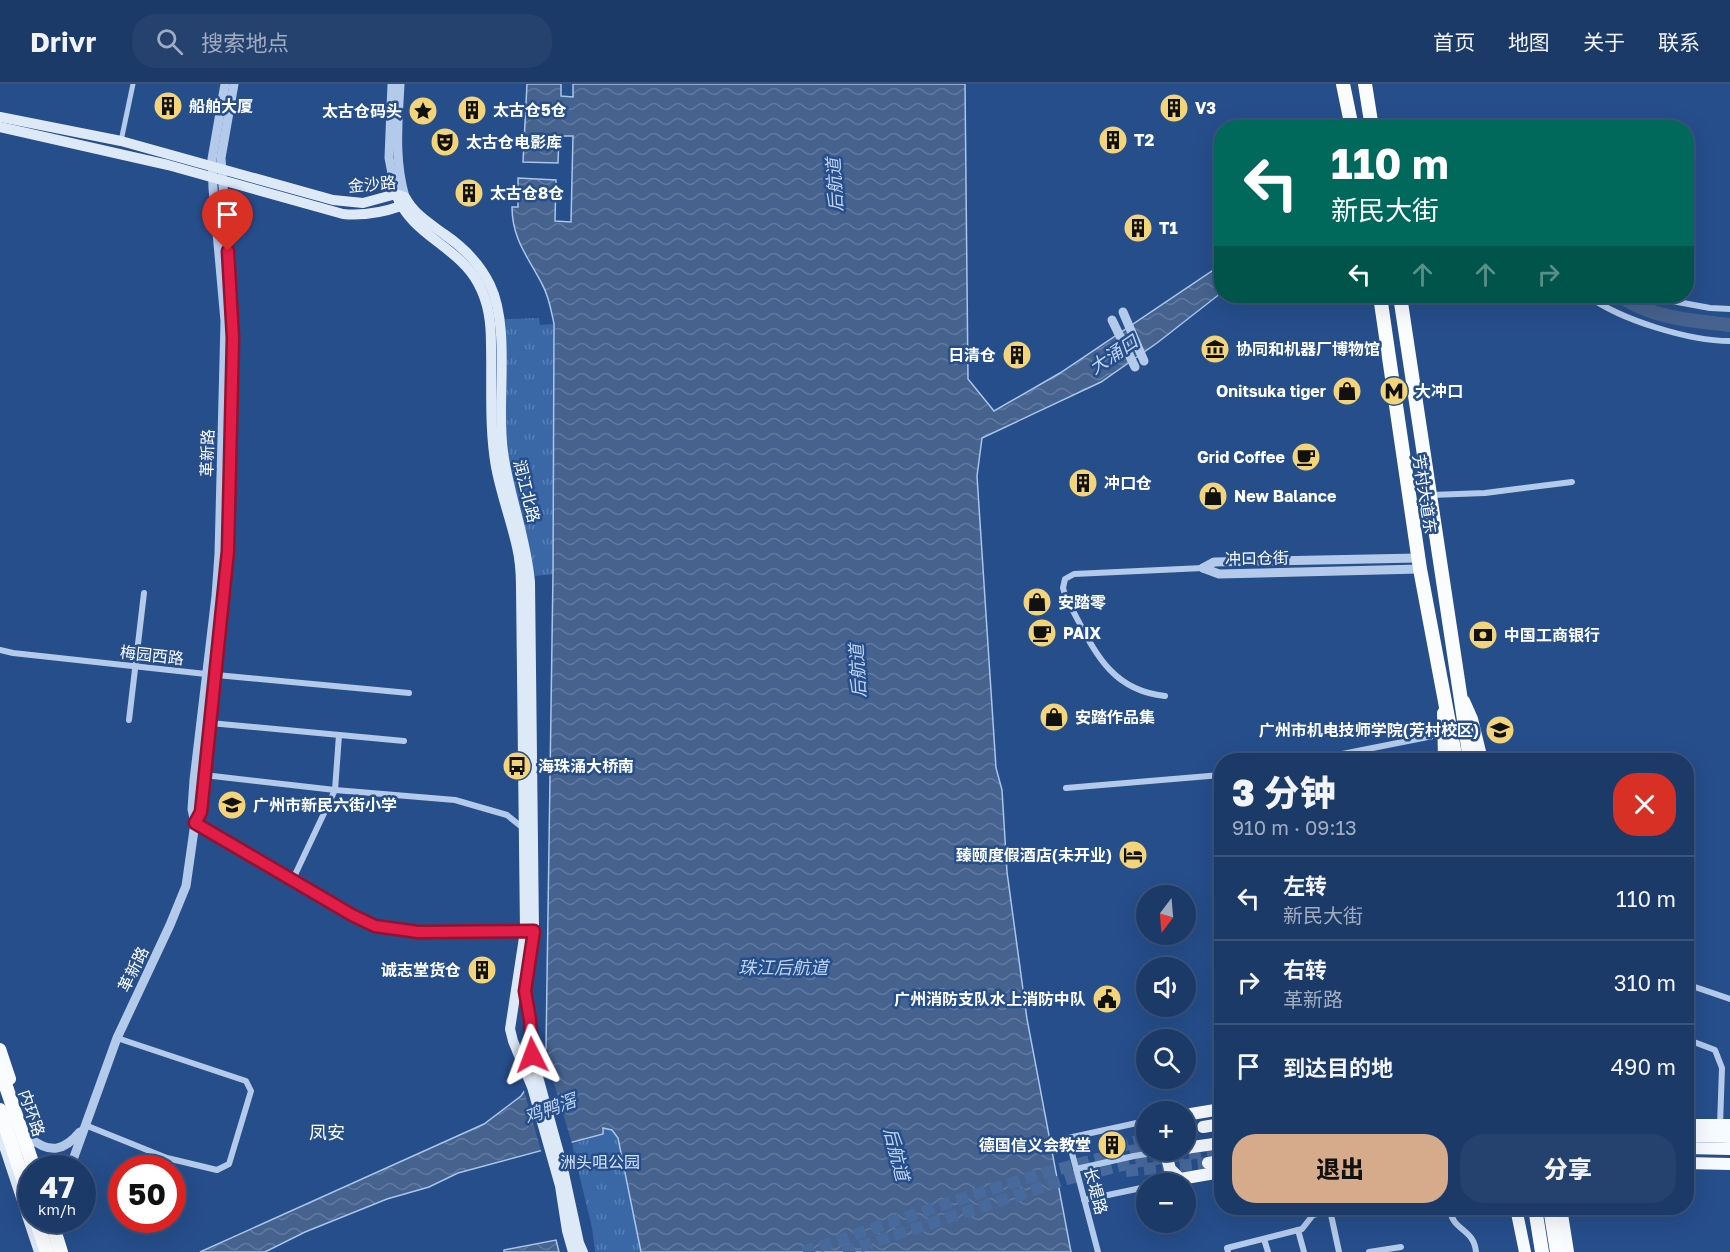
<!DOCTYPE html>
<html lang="zh">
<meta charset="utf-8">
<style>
:root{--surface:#1c3a68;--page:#25416e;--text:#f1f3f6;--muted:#a0adc0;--line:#3a547c;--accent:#d6ab8b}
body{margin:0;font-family:"Golos Text","Noto Sans SC",sans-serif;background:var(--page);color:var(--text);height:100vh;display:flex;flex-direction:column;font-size:22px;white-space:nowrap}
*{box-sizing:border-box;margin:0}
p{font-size:20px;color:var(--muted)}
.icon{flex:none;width:33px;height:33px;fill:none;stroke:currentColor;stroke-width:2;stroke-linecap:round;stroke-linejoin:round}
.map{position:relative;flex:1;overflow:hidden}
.side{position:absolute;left:1214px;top:669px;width:480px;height:462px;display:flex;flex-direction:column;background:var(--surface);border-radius:24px;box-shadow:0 6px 24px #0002,0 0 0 2px var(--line)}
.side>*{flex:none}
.guide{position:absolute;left:1214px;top:36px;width:480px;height:183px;border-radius:24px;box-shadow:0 6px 24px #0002,0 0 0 2px var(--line);background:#00695c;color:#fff;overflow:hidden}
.needle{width:39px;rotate:196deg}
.fabs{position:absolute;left:1136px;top:801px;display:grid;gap:12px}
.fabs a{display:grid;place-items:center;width:60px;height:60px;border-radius:50%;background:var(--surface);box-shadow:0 6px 24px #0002,0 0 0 2px var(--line);font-size:30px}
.speed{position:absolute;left:18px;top:1071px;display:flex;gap:12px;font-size:30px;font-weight:700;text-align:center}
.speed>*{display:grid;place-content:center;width:78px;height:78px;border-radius:50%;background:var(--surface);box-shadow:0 6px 24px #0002,0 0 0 2px var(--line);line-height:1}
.speed small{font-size:15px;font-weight:400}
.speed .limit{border:9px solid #d22;background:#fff;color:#111}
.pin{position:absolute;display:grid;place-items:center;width:51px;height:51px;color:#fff;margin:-62px -26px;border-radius:50% 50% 50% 0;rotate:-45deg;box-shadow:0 0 6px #0007}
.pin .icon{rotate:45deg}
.me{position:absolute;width:66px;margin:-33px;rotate:357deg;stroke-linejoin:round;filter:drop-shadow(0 0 4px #0008)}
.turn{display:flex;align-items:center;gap:21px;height:126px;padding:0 18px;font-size:27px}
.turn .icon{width:78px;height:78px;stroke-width:2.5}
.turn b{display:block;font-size:42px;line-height:51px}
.lanes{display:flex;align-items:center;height:57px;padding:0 18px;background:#0003;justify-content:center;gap:30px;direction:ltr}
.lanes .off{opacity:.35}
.round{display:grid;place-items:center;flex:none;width:63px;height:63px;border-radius:24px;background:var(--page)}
.overview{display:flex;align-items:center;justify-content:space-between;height:102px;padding:0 18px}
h1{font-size:36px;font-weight:800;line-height:45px}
.primary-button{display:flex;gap:12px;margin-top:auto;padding:12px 18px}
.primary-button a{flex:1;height:69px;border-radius:24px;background:var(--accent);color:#111;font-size:24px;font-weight:800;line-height:69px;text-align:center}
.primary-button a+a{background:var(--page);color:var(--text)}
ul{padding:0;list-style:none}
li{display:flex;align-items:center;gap:18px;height:84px;padding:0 18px;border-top:2px solid var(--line)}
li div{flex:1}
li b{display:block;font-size:22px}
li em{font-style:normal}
header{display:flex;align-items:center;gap:36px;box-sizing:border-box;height:84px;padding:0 30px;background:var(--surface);border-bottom:2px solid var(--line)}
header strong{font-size:28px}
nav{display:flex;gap:33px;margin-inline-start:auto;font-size:21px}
.search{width:420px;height:54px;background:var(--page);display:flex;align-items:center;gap:15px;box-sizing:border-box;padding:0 21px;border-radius:24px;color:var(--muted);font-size:22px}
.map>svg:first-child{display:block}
</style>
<header>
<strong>Drivr</strong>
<div class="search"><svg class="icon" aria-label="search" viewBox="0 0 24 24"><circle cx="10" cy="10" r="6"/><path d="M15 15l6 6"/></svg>搜索地点</div>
<nav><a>首页</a><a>地图</a><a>关于</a><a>联系</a></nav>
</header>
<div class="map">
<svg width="1730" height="1168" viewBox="0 0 1730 1168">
<defs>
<pattern id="park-tufts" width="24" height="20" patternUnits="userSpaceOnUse" patternTransform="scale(1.5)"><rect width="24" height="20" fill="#3a68a7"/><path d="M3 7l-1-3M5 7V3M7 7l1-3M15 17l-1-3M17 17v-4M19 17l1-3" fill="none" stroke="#587fb4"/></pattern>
<pattern id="water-waves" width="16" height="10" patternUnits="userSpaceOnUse" patternTransform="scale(1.5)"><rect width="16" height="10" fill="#46628e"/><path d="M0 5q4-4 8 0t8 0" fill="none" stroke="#627a9f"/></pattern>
</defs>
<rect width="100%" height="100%" fill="#264e8b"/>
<g fill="url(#park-tufts)">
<polygon points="539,234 540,241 554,240 553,490 535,492 507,369 505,235"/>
<polygon points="603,1044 612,1046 618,1054 641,1168 595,1168 595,1166 592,1144 572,1060 603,1050"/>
</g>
<g fill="url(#water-waves)" stroke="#a8c5ea" stroke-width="1.5">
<path d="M 527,0 L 561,0 L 561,12 L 573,13 L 573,0 L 965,0 L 968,295 L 994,327 L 1060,289 L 1221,181 L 1221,209 L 1157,259 L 1101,298 L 982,354 L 977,392 L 996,684 L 1002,706 L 1007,788 L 1027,935 L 1071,1168 L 641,1168 L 618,1054 L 612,1046 L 603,1044 L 603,1050 L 458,1089 L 429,1103 L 387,1115 L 305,1148 L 265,1168 L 200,1168 L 484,1040 L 521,1012 L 532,996 L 546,964 L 553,490 L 554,240 C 551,226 549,212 542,200 C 528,173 512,155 512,123 L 518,123 L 518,94 L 556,96 L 555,137 L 571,138 L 573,52 L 559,52 L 558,79 L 523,78 Z"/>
<polygon points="556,1156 559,1168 504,1168 504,1166"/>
</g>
<polygon fill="#264e8b" points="543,963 573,1063 542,1070 523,1003 530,994"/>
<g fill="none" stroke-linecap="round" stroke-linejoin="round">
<path stroke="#46628e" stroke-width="14" d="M 1621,212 C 1650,234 1695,237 1730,241"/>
<g stroke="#47699c" stroke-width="12" stroke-dasharray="12 6" stroke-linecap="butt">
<polyline points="1185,1046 1203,1043"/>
<polyline points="1117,1064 1146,1054"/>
<polyline points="1126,1087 1208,1079"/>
<path d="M 803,1168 C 916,1131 1029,1088 1146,1064"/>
<polyline points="843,1168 1067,1095 1135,1078 1221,1065"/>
</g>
<polyline stroke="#b4caea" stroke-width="5" points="121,57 133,0"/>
<g stroke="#b4caea" stroke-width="6">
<path d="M 1588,212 C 1621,236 1689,257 1730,257"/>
<polyline points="1645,212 1710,224 1730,225"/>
<polyline points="1431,411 1485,409 1572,398"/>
<polyline points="0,566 13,569 206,590 409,609"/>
<path d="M 1165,612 C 1106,606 1092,560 1066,514 L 1063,504 L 1065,495 L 1074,490 L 1203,484"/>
<polyline points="129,636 144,509"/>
<polyline points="210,639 404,657"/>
<polyline points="1312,676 1443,650"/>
<polyline points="204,691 335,706 455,716 507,731 523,744"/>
<polyline points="1066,704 1221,691"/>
<polyline points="195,739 352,831 375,842 418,848 527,847"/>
<polyline points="293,795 335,706 339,651"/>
<polyline points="1686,900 1730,915"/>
<polyline points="1688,917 1687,950 1694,958 1715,966 1722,984 1720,1041"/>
<polyline points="85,1041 167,1074 217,1086 229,1080 251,1007 246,997 117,954"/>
<polyline points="26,1081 32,1097"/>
<polyline points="1076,1085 1134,1072 1165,1067"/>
<polyline points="1161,1100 1180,1095"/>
<polyline points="1084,1116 1146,1103"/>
<path d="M 1449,1124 C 1453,1148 1474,1144 1476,1168"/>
<polyline points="1330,1126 1339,1168"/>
<polyline points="1298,1146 1304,1168"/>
<polyline points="1264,1155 1268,1168"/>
<polyline points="1098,1168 1068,1054 1146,1037"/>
<polyline points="1228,1168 1227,1164 1302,1145 1313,1131 1341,1124"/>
<polyline points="1369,1168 1401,1163"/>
</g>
<g stroke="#b4caea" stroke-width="9">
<polyline points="392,0 389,74 396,110"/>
<path d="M 400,0 C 398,39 394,75 405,113"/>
<polyline points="1123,228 1144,277"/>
<polyline points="1112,236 1135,283"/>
<polyline points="1203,484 1219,490 1420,485"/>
<polyline points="1203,484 1214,478 1418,474"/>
<polyline points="195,739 192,725 194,696 216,512 219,470 225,237 213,104 212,75 225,0"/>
<path d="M 30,1054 C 50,1070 64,1067 80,1048"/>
<polyline points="70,1084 117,954 170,841 186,802 195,739 201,728 228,467 233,237 221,74 234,0"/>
</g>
<g stroke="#dee9f8" stroke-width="10">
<polyline points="0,33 121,57 333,116 363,119 396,110 402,112"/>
<path d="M 0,43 L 168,81 L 343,130 C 364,132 381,129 401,122 L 404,116"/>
<path d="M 396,110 C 411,151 458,162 478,199 C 489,219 491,239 491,261 C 492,301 489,343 496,383 C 501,410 511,436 517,463 C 520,476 521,490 521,503 L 525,847 L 510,945 L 513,957 L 532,1003 L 560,1102 L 567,1147 L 573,1168"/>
<path d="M 405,113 C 414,130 429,139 444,150 C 463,163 480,180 490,201 C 511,244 496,319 503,368 C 509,412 526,453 530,498 L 534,847 L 526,914 L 530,936 L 532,971 L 562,1080 L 579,1159 L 583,1168"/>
<polyline points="0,1050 39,1168"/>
</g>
<g stroke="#f7fafe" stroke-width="12">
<polyline points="1464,617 1472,635 1482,676"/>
<polyline points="1443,629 1444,676"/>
<polyline points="0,965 10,995"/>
<polyline points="1185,1031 1221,1025"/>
<polyline points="1686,1041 1730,1041"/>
<polyline points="1203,1043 1221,1040"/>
<polyline points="1686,1052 1730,1053"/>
<polyline points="1185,1064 1221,1059"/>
<polyline points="1686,1064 1730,1065"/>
<polyline points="1165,1066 1170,1085 1180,1095 1221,1088"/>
<polyline points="1208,1079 1221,1077"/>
<polyline points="1686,1079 1730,1080"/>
<polyline points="1516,1124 1525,1168"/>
<polyline points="1561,1124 1568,1168"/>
</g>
<g stroke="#fbfcfe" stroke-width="14">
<polyline points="1343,0 1352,44"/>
<polyline points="1365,0 1372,44"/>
<polyline points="1380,212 1420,485 1456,676"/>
<polyline points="1400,212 1470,676"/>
<polyline points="0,1026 32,1122"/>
<polyline points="1535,1124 1542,1168"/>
<polyline points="1550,1124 1557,1168"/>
<polyline points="36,1136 47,1168"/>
<polyline points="51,1136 61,1168"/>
</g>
<polyline stroke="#fbfcfe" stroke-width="14" points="0,985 34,1084"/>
</g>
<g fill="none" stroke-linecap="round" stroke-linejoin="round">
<g stroke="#92132f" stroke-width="15">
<polyline id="route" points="228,167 233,254 228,467 201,728 195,739 352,831 375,842 418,848 534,847 525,907 530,936 532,971"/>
</g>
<use href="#route" stroke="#e11d48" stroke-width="10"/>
</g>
<defs>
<g id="building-disc" transform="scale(1.5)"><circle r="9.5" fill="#f3d478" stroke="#264e8b"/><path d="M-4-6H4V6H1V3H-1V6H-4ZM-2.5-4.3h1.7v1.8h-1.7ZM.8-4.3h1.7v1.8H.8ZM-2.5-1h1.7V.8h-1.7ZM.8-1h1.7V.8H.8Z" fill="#111"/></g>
<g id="sight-disc" transform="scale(1.5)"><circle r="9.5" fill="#f3d478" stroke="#264e8b"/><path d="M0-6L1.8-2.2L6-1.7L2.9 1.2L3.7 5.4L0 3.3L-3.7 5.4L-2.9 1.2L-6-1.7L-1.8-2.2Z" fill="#111"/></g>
<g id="theatre-disc" transform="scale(1.5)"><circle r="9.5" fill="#f3d478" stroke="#264e8b"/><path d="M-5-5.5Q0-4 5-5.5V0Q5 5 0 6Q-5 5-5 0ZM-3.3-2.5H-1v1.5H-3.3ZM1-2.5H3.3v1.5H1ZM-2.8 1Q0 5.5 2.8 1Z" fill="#111"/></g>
<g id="museum-disc" transform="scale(1.5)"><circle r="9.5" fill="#f3d478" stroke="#264e8b"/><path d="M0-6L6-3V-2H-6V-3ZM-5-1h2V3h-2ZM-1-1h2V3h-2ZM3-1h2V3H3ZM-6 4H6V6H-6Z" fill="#111"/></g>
<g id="shop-disc" transform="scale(1.5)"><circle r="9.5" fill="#f3d478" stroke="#264e8b"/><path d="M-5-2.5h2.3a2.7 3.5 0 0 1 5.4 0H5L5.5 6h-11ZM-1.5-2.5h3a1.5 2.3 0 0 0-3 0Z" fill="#111"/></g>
<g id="metro-disc" transform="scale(1.5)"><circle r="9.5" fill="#f3d478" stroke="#264e8b"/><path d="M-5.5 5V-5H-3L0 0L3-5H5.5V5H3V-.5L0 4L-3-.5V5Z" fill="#111"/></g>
<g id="cafe-disc" transform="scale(1.5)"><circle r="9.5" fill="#f3d478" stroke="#264e8b"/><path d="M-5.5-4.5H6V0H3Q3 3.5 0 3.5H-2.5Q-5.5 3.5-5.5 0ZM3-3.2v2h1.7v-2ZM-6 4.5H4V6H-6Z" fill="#111"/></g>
<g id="bank-disc" transform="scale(1.5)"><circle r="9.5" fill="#f3d478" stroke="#264e8b"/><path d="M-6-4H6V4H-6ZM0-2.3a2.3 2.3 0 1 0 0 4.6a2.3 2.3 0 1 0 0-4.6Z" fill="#111"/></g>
<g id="university-disc" transform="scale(1.5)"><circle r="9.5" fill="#f3d478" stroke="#264e8b"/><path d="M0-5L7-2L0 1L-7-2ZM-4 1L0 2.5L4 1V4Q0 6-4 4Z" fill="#111"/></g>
<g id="bus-disc" transform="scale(1.5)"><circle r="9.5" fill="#f3d478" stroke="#264e8b"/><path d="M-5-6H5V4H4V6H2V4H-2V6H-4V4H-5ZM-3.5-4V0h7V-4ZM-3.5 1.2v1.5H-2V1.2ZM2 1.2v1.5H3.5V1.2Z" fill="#111"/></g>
<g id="school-disc" transform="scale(1.5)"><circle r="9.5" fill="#f3d478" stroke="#264e8b"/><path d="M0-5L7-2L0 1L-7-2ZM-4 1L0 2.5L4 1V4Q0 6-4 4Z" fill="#111"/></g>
<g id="hotel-disc" transform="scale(1.5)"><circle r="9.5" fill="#f3d478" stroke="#264e8b"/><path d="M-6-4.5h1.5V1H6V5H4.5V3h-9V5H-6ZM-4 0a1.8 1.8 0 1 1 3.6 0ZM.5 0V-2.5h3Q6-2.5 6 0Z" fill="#111"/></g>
<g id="civic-disc" transform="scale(1.5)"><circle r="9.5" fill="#f3d478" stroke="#264e8b"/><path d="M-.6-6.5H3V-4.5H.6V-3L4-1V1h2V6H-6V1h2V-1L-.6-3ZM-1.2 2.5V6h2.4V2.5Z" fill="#111"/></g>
</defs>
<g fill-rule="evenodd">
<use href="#building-disc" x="168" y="22"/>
<use href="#building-disc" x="1174" y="24"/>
<use href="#building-disc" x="472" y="26"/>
<use href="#sight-disc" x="423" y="27"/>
<use href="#building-disc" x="1113" y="56"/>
<use href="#theatre-disc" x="445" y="58"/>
<use href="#building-disc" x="469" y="109"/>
<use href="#building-disc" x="1138" y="144"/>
<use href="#museum-disc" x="1215" y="265"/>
<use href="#building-disc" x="1017" y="271"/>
<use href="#shop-disc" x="1347" y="307"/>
<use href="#metro-disc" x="1394" y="307"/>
<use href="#cafe-disc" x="1306" y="373"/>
<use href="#building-disc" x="1083" y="399"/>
<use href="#shop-disc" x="1213" y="412"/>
<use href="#shop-disc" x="1037" y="518"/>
<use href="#cafe-disc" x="1042" y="549"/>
<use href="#bank-disc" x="1483" y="551"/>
<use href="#shop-disc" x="1054" y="633"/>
<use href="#university-disc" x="1500" y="646"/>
<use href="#bus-disc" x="517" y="682"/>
<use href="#school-disc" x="232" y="721"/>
<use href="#hotel-disc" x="1133" y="771"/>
<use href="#building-disc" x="482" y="886"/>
<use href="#civic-disc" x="1107" y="915"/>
<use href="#building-disc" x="1112" y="1061"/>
</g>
<g text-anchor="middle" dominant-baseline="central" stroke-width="5" stroke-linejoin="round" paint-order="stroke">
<g font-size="16" font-weight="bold" fill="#fff" stroke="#264e8b" text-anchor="start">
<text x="189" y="22">船舶大厦</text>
<text x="1195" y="24">V3</text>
<text x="493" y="26">太古仓5仓</text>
<text x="402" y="27" text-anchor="end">太古仓码头</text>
<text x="1134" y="56">T2</text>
<text x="466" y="58">太古仓电影库</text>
<text x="490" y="109">太古仓8仓</text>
<text x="1159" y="144">T1</text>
<text x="1236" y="265">协同和机器厂博物馆</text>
<text x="996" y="271" text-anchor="end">日清仓</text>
<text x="1326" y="307" text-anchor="end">Onitsuka tiger</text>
<text x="1415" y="307">大冲口</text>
<text x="1285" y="373" text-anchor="end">Grid Coffee</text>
<text x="1104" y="399">冲口仓</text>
<text x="1234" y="412">New Balance</text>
<text x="1058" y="518">安踏零</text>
<text x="1063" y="549">PAIX</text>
<text x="1504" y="551">中国工商银行</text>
<text x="1075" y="633">安踏作品集</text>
<text x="1479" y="646" text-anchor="end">广州市机电技师学院(芳村校区)</text>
<text x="538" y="682">海珠涌大桥南</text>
<text x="253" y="721">广州市新民六街小学</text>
<text x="1112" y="771" text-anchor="end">臻颐度假酒店(未开业)</text>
<text x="461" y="886" text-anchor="end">诚志堂货仓</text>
<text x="1086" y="915" text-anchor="end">广州消防支队水上消防中队</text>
<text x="1091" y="1061" text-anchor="end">德国信义会教堂</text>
</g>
<g font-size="16" fill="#fff" stroke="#264e8b">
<text transform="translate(372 100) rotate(-5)">金沙路</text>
<text transform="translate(207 369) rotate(-88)">革新路</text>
<text transform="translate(527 407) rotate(76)">润江北路</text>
<text transform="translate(1425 410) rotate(81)">芳村大道东</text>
<text transform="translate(1257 474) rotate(-1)">冲口仓街</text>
<text transform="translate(152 571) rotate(6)">梅园西路</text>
<text transform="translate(133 885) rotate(-64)">革新路</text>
<text transform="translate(32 1029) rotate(71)">内环路</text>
<text transform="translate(1096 1107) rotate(75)">长堤路</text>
</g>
<g font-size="16" fill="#d8e5f8" stroke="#264e8b">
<text x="600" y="1078">洲头咀公园</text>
</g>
<g font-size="18" font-style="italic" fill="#bfd4f1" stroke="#264e8b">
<text transform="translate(834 101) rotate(-93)">后航道</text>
<text transform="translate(1113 270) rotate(-34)">大涌口</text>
<text transform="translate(857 587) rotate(-93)">后航道</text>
<text x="783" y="883">珠江后航道</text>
<text transform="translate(550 1024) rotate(-20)">鸡鸭滘</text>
<text transform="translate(897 1070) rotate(76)">后航道</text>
</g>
<g font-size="18" fill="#fff" stroke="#264e8b">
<text x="327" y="1048">凤安</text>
</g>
</g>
</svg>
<div class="fabs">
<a><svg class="needle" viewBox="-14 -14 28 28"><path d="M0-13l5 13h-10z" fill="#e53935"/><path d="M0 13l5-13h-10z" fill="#a0adc0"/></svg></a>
<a><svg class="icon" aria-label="sound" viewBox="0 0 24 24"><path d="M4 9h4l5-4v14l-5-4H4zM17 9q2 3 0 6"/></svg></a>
<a><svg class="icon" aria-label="search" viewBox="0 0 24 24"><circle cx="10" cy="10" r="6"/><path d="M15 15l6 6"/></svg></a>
<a>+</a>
<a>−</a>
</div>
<div class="speed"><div>47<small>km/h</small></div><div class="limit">50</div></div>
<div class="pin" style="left:228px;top:167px;background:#d93025"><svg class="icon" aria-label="arrive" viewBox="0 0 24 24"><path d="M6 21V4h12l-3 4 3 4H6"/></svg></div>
<svg class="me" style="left:532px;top:971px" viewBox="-20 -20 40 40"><path d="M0-17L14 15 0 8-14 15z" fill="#e11d48" stroke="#fff" stroke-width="4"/></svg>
<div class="guide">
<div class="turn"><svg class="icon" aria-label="left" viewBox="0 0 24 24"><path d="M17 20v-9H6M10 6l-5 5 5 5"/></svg><div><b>110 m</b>新民大街</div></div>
<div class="lanes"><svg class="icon" aria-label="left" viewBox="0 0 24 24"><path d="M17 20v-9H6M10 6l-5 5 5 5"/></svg><svg class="icon off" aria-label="ahead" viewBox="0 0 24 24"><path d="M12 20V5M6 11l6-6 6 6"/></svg><svg class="icon off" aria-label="ahead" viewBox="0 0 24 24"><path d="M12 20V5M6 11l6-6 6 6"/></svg><svg class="icon off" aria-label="right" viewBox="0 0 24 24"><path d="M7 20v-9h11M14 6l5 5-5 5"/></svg></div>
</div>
<section class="side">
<div class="overview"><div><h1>3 分钟</h1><p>910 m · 09:13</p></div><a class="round" style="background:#d93025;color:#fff"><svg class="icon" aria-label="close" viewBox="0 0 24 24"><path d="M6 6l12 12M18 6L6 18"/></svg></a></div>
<ul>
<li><svg class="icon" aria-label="left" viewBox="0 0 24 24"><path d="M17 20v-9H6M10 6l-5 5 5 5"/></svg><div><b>左转</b><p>新民大街</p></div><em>110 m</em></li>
<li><svg class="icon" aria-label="right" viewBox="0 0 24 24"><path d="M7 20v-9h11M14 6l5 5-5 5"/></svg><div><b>右转</b><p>革新路</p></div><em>310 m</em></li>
<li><svg class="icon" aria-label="arrive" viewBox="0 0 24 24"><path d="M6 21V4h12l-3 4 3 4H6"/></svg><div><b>到达目的地</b></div><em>490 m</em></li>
</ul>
<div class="primary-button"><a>退出</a><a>分享</a></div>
</section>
</div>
